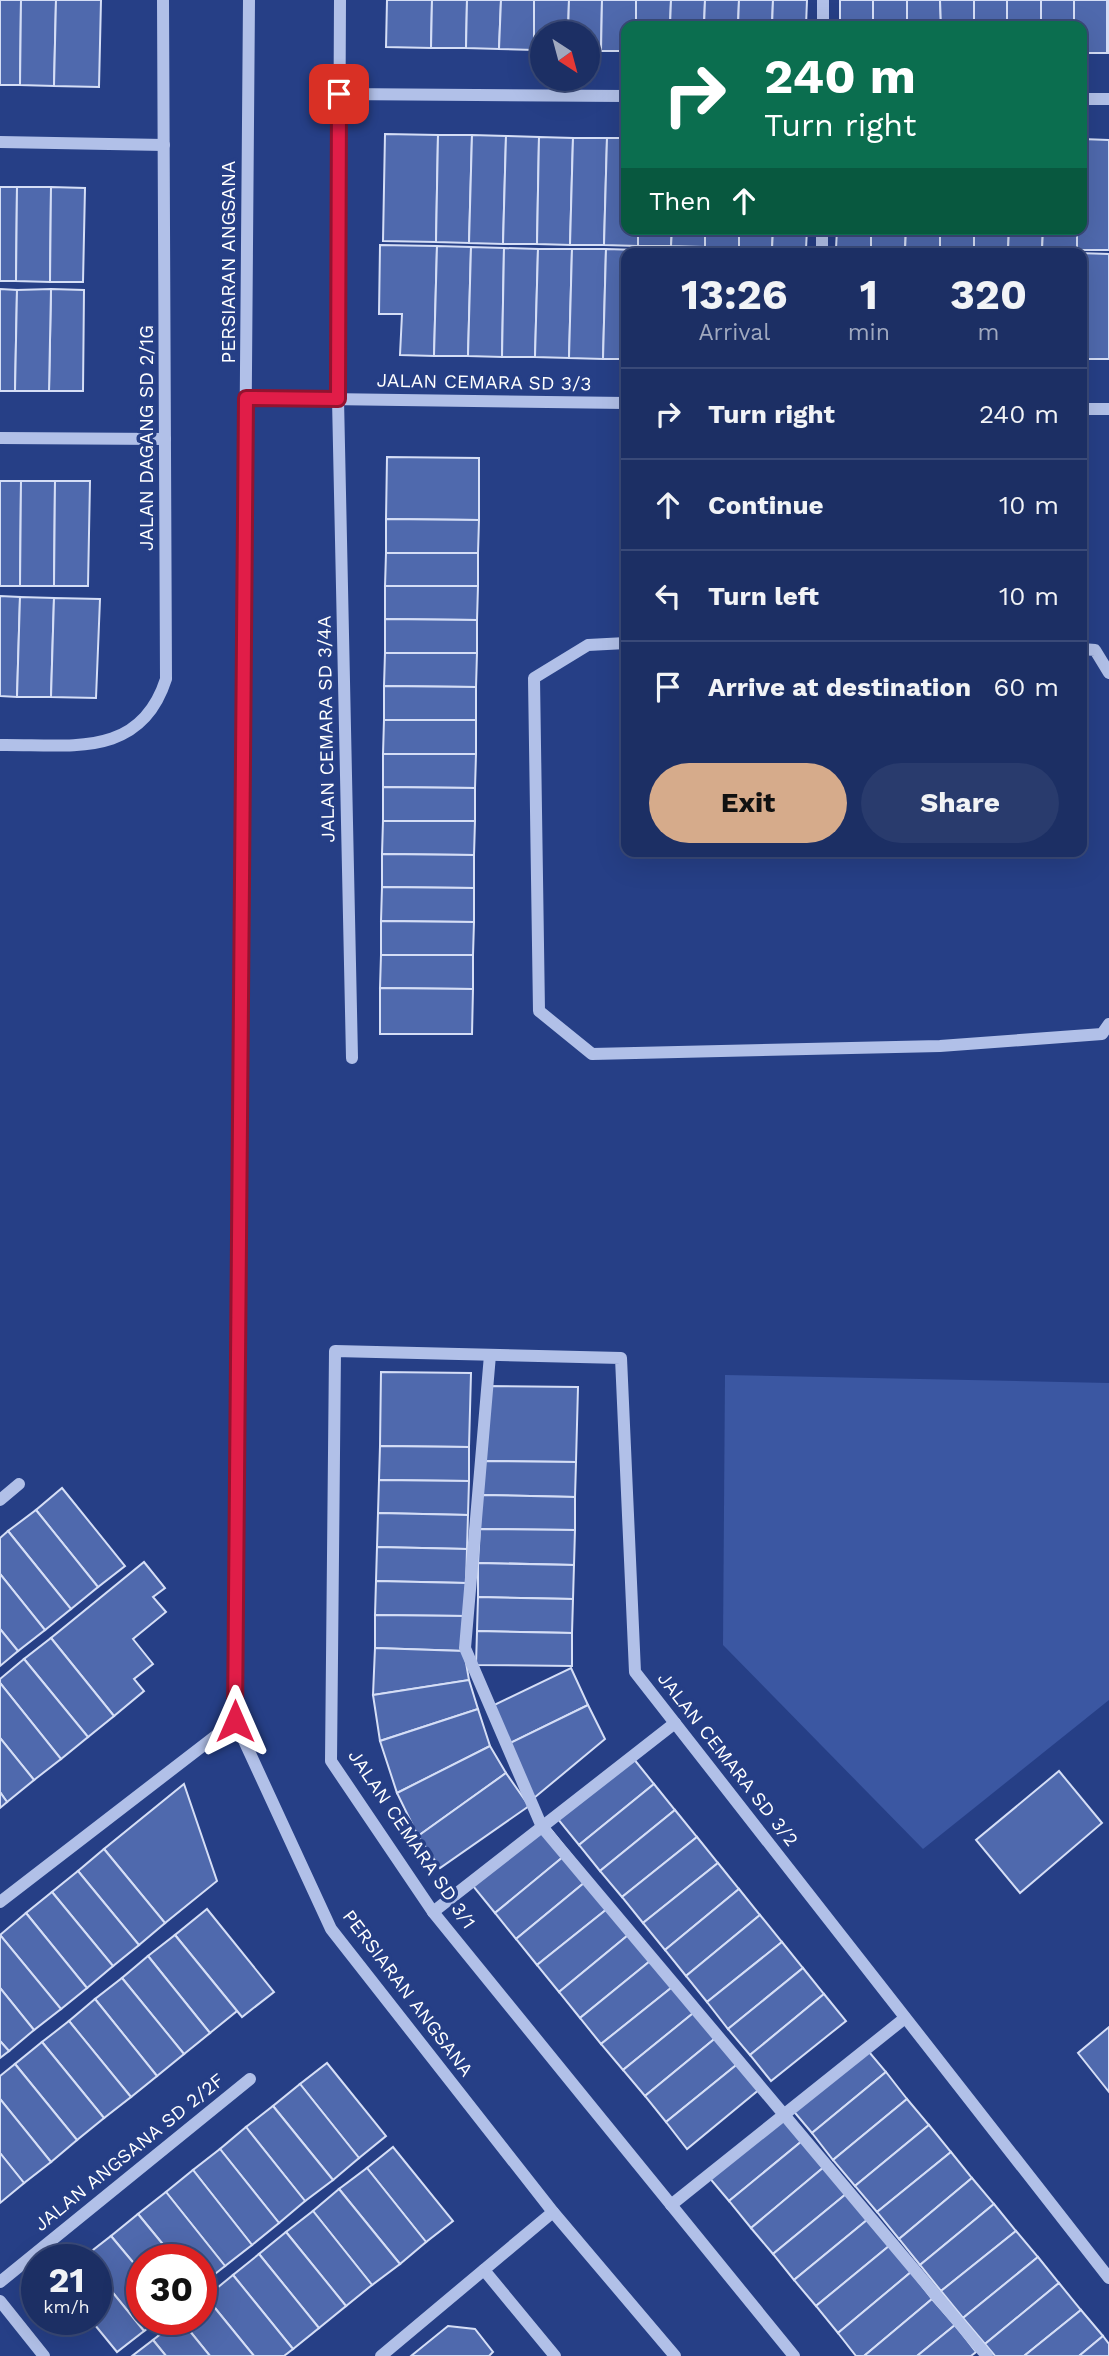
<!DOCTYPE html>
<style>
:root{--surface:#1c2f64;--page:#293b6d;--text:#f1f3f6;--muted:#a0a9bf;--line:#3a4a78;--accent:#d6ab8b}
body{margin:0;font-family:"Work Sans",sans-serif;background:var(--page);color:var(--text);height:100vh;display:flex;flex-direction:column;font-size:26px;white-space:nowrap}
*{box-sizing:border-box;margin:0}
p{font-size:23px;color:var(--muted)}
.icon{flex:none;width:38px;height:38px;fill:none;stroke:currentColor;stroke-width:2;stroke-linecap:round;stroke-linejoin:round}
.map{position:relative;flex:1;overflow:hidden}
.side{position:absolute;left:621px;top:248px;width:466px;height:609px;display:flex;flex-direction:column;background:var(--surface);border-radius:14px;box-shadow:0 7px 28px #0002,0 0 0 2px var(--line)}
.side>*{flex:none}
.banner{position:absolute;left:621px;top:21px;width:466px;height:214px;border-radius:14px;box-shadow:0 7px 28px #0002,0 0 0 2px var(--line);background:#0b6e4f;color:#fff;overflow:hidden}
.needle{width:46px;rotate:144deg}
.buttons{position:absolute;left:530px;top:21px;display:grid;gap:14px}
.buttons a{display:grid;place-items:center;width:70px;height:70px;border-radius:50%;background:var(--surface);box-shadow:0 7px 28px #0002,0 0 0 2px var(--line);font-size:35px}
.speed{position:absolute;left:21px;top:2244px;display:flex;gap:14px;font-size:35px;font-weight:700;text-align:center}
.speed>*{display:grid;place-content:center;width:91px;height:91px;border-radius:50%;background:var(--surface);box-shadow:0 7px 28px #0002,0 0 0 2px var(--line);line-height:1}
.speed small{font-size:18px;font-weight:400}
.speed .limit{border:10px solid #d22;background:#fff;color:#111}
.pin{position:absolute;display:grid;place-items:center;width:60px;height:60px;color:#fff;margin:-30px;border-radius:14px;box-shadow:0 4px 10px #0006}
.me{position:absolute;width:77px;margin:-38px;rotate:0deg;stroke-linejoin:round;filter:drop-shadow(0 0 5px #0008)}
.turn{display:flex;align-items:center;gap:24px;height:147px;padding:0 28px;font-size:32px}
.turn .icon{width:91px;height:91px;stroke-width:2.5}
.turn b{display:block;font-size:49px;line-height:60px}
.then{display:flex;align-items:center;height:66px;padding:0 28px;background:#0003;gap:14px;font-size:26px}
.eta{display:flex;justify-content:space-evenly;align-items:center;height:119px;text-align:center}
.eta b{font-size:42px;font-weight:700;line-height:49px}
.button{display:flex;gap:14px;margin-top:auto;padding:14px 28px}
.button a{flex:1;height:80px;border-radius:42px;background:var(--accent);color:#111;font-size:28px;font-weight:700;line-height:80px;text-align:center}
.button a+a{background:var(--page);color:var(--text)}
ul{padding:0;list-style:none}
li{display:flex;align-items:center;gap:21px;height:91px;padding:0 28px;border-top:2px solid var(--line)}
li div{flex:1}
li b{display:block;font-size:26px}
li em{font-style:normal}
.map>svg:first-child{display:block}
</style>
<div class="map">
<svg width="1109" height="2356" viewBox="0 0 1109 2356">
<rect width="100%" height="100%" fill="#263f86"/>
<polygon fill="#3b57a2" points="725,1375 1109,1383 1109,1700 923,1849 723,1645"/>
<g fill="#4f69ad" stroke="#d5def6" stroke-width="2">
<polygon points="0,0 21,0 20,85 0,85"/>
<polygon points="21,0 56,0 54,86 20,85"/>
<polygon points="56,0 101,0 99,87 54,86"/>
<polygon points="387,0 432,0 431,48 386,47"/>
<polygon points="432,0 467,0 466,48 431,48"/>
<polygon points="467,0 501,0 499,49 466,48"/>
<polygon points="501,0 534,0 534,50 499,49"/>
<polygon points="534,0 569,0 568,33 542,33 542,50 534,50"/>
<polygon points="569,0 602,0 601,51 588,50 588,33 568,33"/>
<polygon points="602,0 636,0 636,26 626,26 626,51 601,51"/>
<polygon points="636,0 671,0 670,26 636,26"/>
<polygon points="671,0 705,0 704,26 670,26"/>
<polygon points="705,0 739,0 738,26 704,26"/>
<polygon points="739,0 773,0 772,26 738,26"/>
<polygon points="773,0 807,0 806,26 772,26"/>
<rect x="840" y="0" width="33" height="26"/>
<rect x="873" y="0" width="34" height="26"/>
<polygon points="907,0 940,0 941,26 907,26"/>
<polygon points="940,0 974,0 974,26 941,26"/>
<rect x="974" y="0" width="33" height="26"/>
<rect x="1007" y="0" width="34" height="26"/>
<rect x="1041" y="0" width="33" height="26"/>
<polygon points="1074,0 1107,0 1107,53 1082,53 1082,26 1074,26"/>
<rect x="1107" y="0" width="2" height="53"/>
<polygon points="385,134 438,135 436,242 383,241"/>
<polygon points="438,135 472,135 469,243 436,242"/>
<polygon points="472,135 506,136 503,244 469,243"/>
<polygon points="506,136 539,137 537,244 503,244"/>
<polygon points="539,137 573,138 570,245 537,244"/>
<polygon points="573,138 607,138 604,245 570,245"/>
<polygon points="607,138 626,138 626,229 638,229 638,246 604,245"/>
<polygon points="1082,139 1109,140 1109,250 1077,250 1077,229 1082,229"/>
<polygon points="0,187 17,187 16,281 0,281"/>
<polygon points="17,187 51,187 50,282 16,281"/>
<polygon points="51,187 85,188 83,282 50,282"/>
<polygon points="638,229 672,229 671,246 638,246"/>
<polygon points="672,229 705,229 705,247 671,246"/>
<polygon points="705,229 739,229 739,248 705,247"/>
<polygon points="739,229 773,229 772,249 739,248"/>
<polygon points="773,229 807,229 806,249 772,249"/>
<polygon points="837,229 871,229 871,249 836,249"/>
<polygon points="871,229 906,229 905,250 871,249"/>
<polygon points="906,229 940,229 940,250 905,250"/>
<rect x="940" y="229" width="34" height="21"/>
<polygon points="974,229 1009,229 1008,250 974,250"/>
<polygon points="1009,229 1043,229 1042,250 1008,250"/>
<polygon points="1043,229 1077,229 1077,250 1042,250"/>
<polygon points="380,245 437,246 434,356 400,355 402,314 379,314"/>
<polygon points="437,246 471,247 468,356 434,356"/>
<polygon points="471,247 504,248 502,357 468,356"/>
<polygon points="504,248 538,249 535,357 502,357"/>
<polygon points="538,249 572,249 569,358 535,357"/>
<polygon points="572,249 606,249 603,359 569,358"/>
<polygon points="606,249 639,250 639,254 626,254 626,359 603,359"/>
<polygon points="639,250 673,251 673,254 639,254"/>
<polygon points="673,251 707,252 707,254 673,254"/>
<rect x="707" y="252" width="34" height="2"/>
<polygon points="1078,253 1109,254 1109,359 1082,359 1082,254"/>
<polygon points="0,289 17,290 15,391 0,391"/>
<polygon points="51,289 84,290 83,391 49,391"/>
<polygon points="51,289 49,391 15,391 17,290"/>
<polygon points="387,457 479,458 479,520 386,519"/>
<polygon points="0,481 21,481 20,586 0,586"/>
<polygon points="21,481 55,481 54,586 20,586"/>
<polygon points="55,481 90,481 88,586 54,586"/>
<polygon points="386,519 479,520 478,553 386,553"/>
<polygon points="386,553 478,553 478,586 385,586"/>
<polygon points="385,586 478,586 477,620 385,619"/>
<polygon points="0,596 20,597 17,697 0,696"/>
<polygon points="20,597 54,598 51,697 17,697"/>
<polygon points="54,598 100,599 96,698 51,697"/>
<polygon points="385,619 477,620 477,653 385,653"/>
<polygon points="385,653 477,653 476,687 384,686"/>
<polygon points="384,686 476,687 476,720 384,720"/>
<polygon points="384,720 476,720 476,754 383,754"/>
<polygon points="383,754 476,754 475,788 383,787"/>
<polygon points="383,787 475,788 475,821 383,821"/>
<polygon points="383,821 475,821 474,855 382,854"/>
<polygon points="382,854 474,855 474,888 382,887"/>
<polygon points="382,887 474,888 474,922 381,921"/>
<polygon points="381,921 474,922 473,955 381,955"/>
<polygon points="381,955 473,955 473,989 380,988"/>
<polygon points="380,988 473,989 472,1034 380,1034"/>
<polygon points="381,1372 471,1373 469,1447 380,1446"/>
<polygon points="483,1386 578,1387 576,1462 481,1461"/>
<polygon points="380,1446 469,1447 469,1481 379,1480"/>
<polygon points="481,1461 576,1462 575,1497 481,1495"/>
<polygon points="379,1480 469,1481 468,1515 378,1513"/>
<polygon points="62,1488 125,1566 98,1587 36,1510"/>
<polygon points="481,1495 575,1497 575,1530 480,1529"/>
<polygon points="36,1510 98,1587 71,1609 8,1531"/>
<polygon points="378,1513 468,1515 467,1549 377,1547"/>
<polygon points="480,1529 575,1530 574,1565 478,1563"/>
<polygon points="8,1531 71,1609 45,1630 0,1574 0,1538"/>
<polygon points="377,1547 467,1549 466,1583 376,1581"/>
<polygon points="144,1562 165,1588 153,1597 166,1612 133,1639 153,1664 134,1679 144,1691 114,1716 51,1638"/>
<polygon points="478,1563 574,1565 573,1599 478,1597"/>
<polygon points="0,1574 45,1630 18,1651 0,1629"/>
<polygon points="376,1581 466,1583 465,1616 375,1615"/>
<polygon points="478,1597 573,1599 572,1633 477,1631"/>
<polygon points="375,1615 465,1616 464,1651 375,1648"/>
<polygon points="0,1629 18,1651 0,1666"/>
<polygon points="477,1631 572,1633 572,1666 476,1665"/>
<polygon points="51,1638 114,1716 88,1737 24,1659"/>
<polygon points="375,1648 464,1651 469,1680 373,1695"/>
<polygon points="24,1659 88,1737 61,1759 0,1683 0,1679"/>
<polygon points="571,1668 588,1705 508,1744 490,1707"/>
<polygon points="469,1680 478,1709 380,1741 373,1695"/>
<polygon points="0,1683 61,1759 34,1780 0,1738"/>
<polygon points="588,1705 605,1739 534,1798 508,1744"/>
<polygon points="478,1709 490,1746 397,1793 380,1741"/>
<polygon points="0,1738 34,1780 7,1802 0,1792"/>
<polygon points="490,1746 506,1773 418,1836 397,1793"/>
<polygon points="633,1758 654,1784 579,1845 557,1818"/>
<polygon points="1059,1771 1102,1823 1020,1893 976,1840"/>
<polygon points="506,1773 529,1806 440,1868 418,1836"/>
<polygon points="184,1784 217,1881 165,1923 104,1849"/>
<polygon points="654,1784 675,1810 600,1871 579,1845"/>
<polygon points="0,1792 7,1802 0,1808"/>
<polygon points="675,1810 697,1837 622,1897 600,1871"/>
<polygon points="548,1826 569,1852 495,1913 473,1886"/>
<polygon points="697,1837 718,1863 643,1923 622,1897"/>
<polygon points="104,1849 165,1923 139,1945 78,1871"/>
<polygon points="569,1852 590,1878 516,1939 495,1913"/>
<polygon points="718,1863 739,1889 665,1950 643,1923"/>
<polygon points="78,1871 139,1945 113,1966 52,1892"/>
<polygon points="590,1878 612,1905 537,1965 516,1939"/>
<polygon points="739,1889 760,1915 686,1976 665,1950"/>
<polygon points="52,1892 113,1966 87,1988 26,1913"/>
<polygon points="612,1905 633,1931 559,1992 537,1965"/>
<polygon points="207,1909 274,1992 242,2017 175,1935"/>
<polygon points="26,1913 87,1988 61,2009 0,1935"/>
<polygon points="760,1915 782,1942 707,2002 686,1976"/>
<polygon points="633,1931 655,1957 580,2018 559,1992"/>
<polygon points="0,1935 61,2009 34,2030 0,1988"/>
<polygon points="175,1935 237,2011 210,2033 148,1956"/>
<polygon points="782,1942 803,1968 728,2029 707,2002"/>
<polygon points="148,1956 210,2033 184,2054 122,1978"/>
<polygon points="655,1957 676,1984 601,2044 580,2018"/>
<polygon points="803,1968 824,1994 750,2055 728,2029"/>
<polygon points="122,1978 184,2054 157,2076 95,1999"/>
<polygon points="676,1984 697,2010 623,2070 601,2044"/>
<polygon points="0,1988 34,2030 9,2051 0,2041"/>
<polygon points="824,1994 846,2021 771,2081 750,2055"/>
<polygon points="95,1999 157,2076 131,2097 69,2021"/>
<polygon points="697,2010 718,2036 645,2096 623,2070"/>
<polygon points="69,2021 131,2097 104,2118 42,2042"/>
<polygon points="1109,2027 1109,2092 1078,2053"/>
<polygon points="718,2036 740,2062 666,2122 645,2096"/>
<polygon points="0,2041 9,2051 0,2058"/>
<polygon points="42,2042 104,2118 77,2140 15,2064"/>
<polygon points="864,2046 886,2072 812,2133 790,2107"/>
<polygon points="740,2062 761,2088 687,2149 666,2122"/>
<polygon points="327,2063 386,2136 359,2158 300,2084"/>
<polygon points="15,2064 77,2140 51,2162 0,2099 0,2076"/>
<polygon points="886,2072 907,2099 833,2160 812,2133"/>
<polygon points="300,2084 359,2158 333,2180 273,2106"/>
<polygon points="0,2099 51,2162 24,2183 0,2153"/>
<polygon points="907,2099 929,2125 855,2186 833,2160"/>
<polygon points="273,2106 333,2180 305,2201 246,2127"/>
<polygon points="780,2115 802,2141 729,2201 707,2175"/>
<polygon points="929,2125 951,2152 877,2212 855,2186"/>
<polygon points="246,2127 305,2201 279,2223 220,2149"/>
<polygon points="802,2141 824,2167 751,2228 729,2201"/>
<polygon points="393,2147 453,2221 426,2242 367,2168"/>
<polygon points="220,2149 279,2223 252,2245 193,2170"/>
<polygon points="951,2152 972,2178 899,2239 877,2212"/>
<polygon points="0,2153 24,2183 0,2203"/>
<polygon points="824,2167 846,2194 773,2254 751,2228"/>
<polygon points="367,2168 426,2242 400,2264 339,2189"/>
<polygon points="193,2170 252,2245 225,2266 166,2192"/>
<polygon points="972,2178 994,2204 920,2265 899,2239"/>
<polygon points="339,2189 400,2264 372,2285 313,2211"/>
<polygon points="166,2192 225,2266 201,2285 201,2259 175,2259 138,2214"/>
<polygon points="846,2194 867,2220 794,2280 773,2254"/>
<polygon points="994,2204 1016,2231 941,2291 920,2265"/>
<polygon points="313,2211 372,2285 346,2306 286,2232"/>
<polygon points="138,2214 175,2259 142,2259 142,2273 111,2236"/>
<polygon points="867,2220 889,2246 816,2306 794,2280"/>
<polygon points="1016,2231 1038,2257 963,2318 941,2291"/>
<polygon points="286,2232 346,2306 319,2328 259,2254"/>
<polygon points="111,2236 142,2273 142,2319 160,2319 144,2331 96,2272 96,2259 84,2257"/>
<polygon points="889,2246 911,2272 838,2333 816,2306"/>
<polygon points="259,2254 319,2328 293,2349 233,2275"/>
<polygon points="1038,2257 1059,2283 985,2344 963,2318"/>
<polygon points="96,2272 144,2331 117,2352 90,2319 96,2319"/>
<polygon points="911,2272 932,2299 864,2356 856,2356 838,2333"/>
<polygon points="233,2275 293,2349 284,2356 254,2356 206,2297"/>
<polygon points="1059,2283 1081,2310 1024,2356 995,2356 985,2344"/>
<polygon points="206,2297 254,2356 210,2356 180,2319 201,2319 201,2301"/>
<polygon points="932,2299 955,2325 917,2356 864,2356"/>
<polygon points="1081,2310 1103,2336 1079,2356 1024,2356"/>
<polygon points="180,2319 210,2356 166,2356 153,2340"/>
<polygon points="955,2325 976,2352 971,2356 917,2356"/>
<polygon points="448,2326 475,2329 493,2352 489,2356 411,2356"/>
<polygon points="1103,2336 1109,2344 1109,2356 1079,2356"/>
<polygon points="153,2340 166,2356 132,2356"/>
</g>
<g fill="none" stroke-linecap="round" stroke-linejoin="round">
<g stroke="#b1c0e8" stroke-width="12">
<polyline points="249,0 235,1721 331,1929 553,2212 675,2356"/>
<polyline points="340,0 338,399 352,1058"/>
<polyline points="823,26 823,0"/>
<polyline points="339,94 626,96"/>
<polyline points="1082,99 1109,99"/>
<polyline points="0,142 164,145"/>
<polyline points="822,254 822,229"/>
<polyline points="246,398 626,403"/>
<polyline points="1082,409 1109,409"/>
<polyline points="0,438 165,439"/>
<polyline points="626,643 588,645 534,678 539,1011 592,1054 940,1046 1102,1034 1109,1024"/>
<polyline points="1082,649 1095,650 1109,673"/>
<path d="M 0,745 C 69,744 140,760 166,679 L 163,0"/>
<polyline points="490,1355 465,1648 542,1827 987,2356"/>
<polyline points="0,1500 19,1484"/>
<polyline points="0,1902 235,1721"/>
<polyline points="433,1912 675,1723"/>
<polyline points="671,2205 905,2018"/>
<polyline points="484,2270 555,2356"/>
<polyline points="0,2282 250,2079"/>
<polyline points="0,2301 44,2356"/>
<polyline points="381,2356 553,2212"/>
<polyline points="794,2356 433,1912 331,1761 335,1351 621,1358 635,1672 1109,2278"/>
</g>
</g>
<g fill="none" stroke-linecap="round" stroke-linejoin="round">
<g stroke="#92132f" stroke-width="18">
<polyline id="route" points="235,1721 246,398 338,399 339,94"/>
</g>
<use href="#route" stroke="#e11d48" stroke-width="12"/>
</g>
<g text-anchor="middle" dominant-baseline="central" stroke-width="7" stroke-linejoin="round" paint-order="stroke">
<g font-size="19" fill="#fff" stroke="#263f86">
<text transform="translate(228 262) rotate(-90)">PERSIARAN ANGSANA</text>
<text transform="translate(484 382) rotate(1)">JALAN CEMARA SD 3/3</text>
<text transform="translate(146 438) rotate(-90)">JALAN DAGANG SD 2/1G</text>
<text transform="translate(326 729) rotate(-91)">JALAN CEMARA SD 3/4A</text>
<text transform="translate(728 1759) rotate(52)">JALAN CEMARA SD 3/2</text>
<text transform="translate(412 1839) rotate(56)">JALAN CEMARA SD 3/1</text>
<text transform="translate(408 1993) rotate(53)">PERSIARAN ANGSANA</text>
<text transform="translate(129 2152) rotate(-39)">JALAN ANGSANA SD 2/2F</text>
</g>
</g>
</svg>
<div class="buttons">
<a><svg class="needle" viewBox="-14 -14 28 28"><path d="M0-13l5 13h-10z" fill="#e53935"/><path d="M0 13l5-13h-10z" fill="#a0a9bf"/></svg></a>
</div>
<div class="speed"><div>21<small>km/h</small></div><div class="limit">30</div></div>
<div class="pin" style="left:339px;top:94px;background:#d93025"><svg class="icon" aria-label="arrive" viewBox="0 0 24 24"><path d="M6 21V4h12l-3 4 3 4H6"/></svg></div>
<svg class="me" style="left:235px;top:1721px" viewBox="-20 -20 40 40"><path d="M0-17L14 15 0 8-14 15z" fill="#e11d48" stroke="#fff" stroke-width="4"/></svg>
<div class="banner">
<div class="turn"><svg class="icon" aria-label="right" viewBox="0 0 24 24"><path d="M7 20v-9h11M14 6l5 5-5 5"/></svg><div><b>240 m</b>Turn right</div></div>
<div class="then">Then<svg class="icon" aria-label="ahead" viewBox="0 0 24 24"><path d="M12 20V5M6 11l6-6 6 6"/></svg></div>
</div>
<section class="side">
<div class="eta">
<div><b>13:26</b><p>Arrival</p></div>
<div><b>1</b><p>min</p></div>
<div><b>320</b><p>m</p></div>
</div>
<ul>
<li><svg class="icon" aria-label="right" viewBox="0 0 24 24"><path d="M7 20v-9h11M14 6l5 5-5 5"/></svg><div><b>Turn right</b></div><em>240 m</em></li>
<li><svg class="icon" aria-label="ahead" viewBox="0 0 24 24"><path d="M12 20V5M6 11l6-6 6 6"/></svg><div><b>Continue</b></div><em>10 m</em></li>
<li><svg class="icon" aria-label="left" viewBox="0 0 24 24"><path d="M17 20v-9H6M10 6l-5 5 5 5"/></svg><div><b>Turn left</b></div><em>10 m</em></li>
<li><svg class="icon" aria-label="arrive" viewBox="0 0 24 24"><path d="M6 21V4h12l-3 4 3 4H6"/></svg><div><b>Arrive at destination</b></div><em>60 m</em></li>
</ul>
<div class="button"><a>Exit</a><a>Share</a></div>
</section>
</div>
